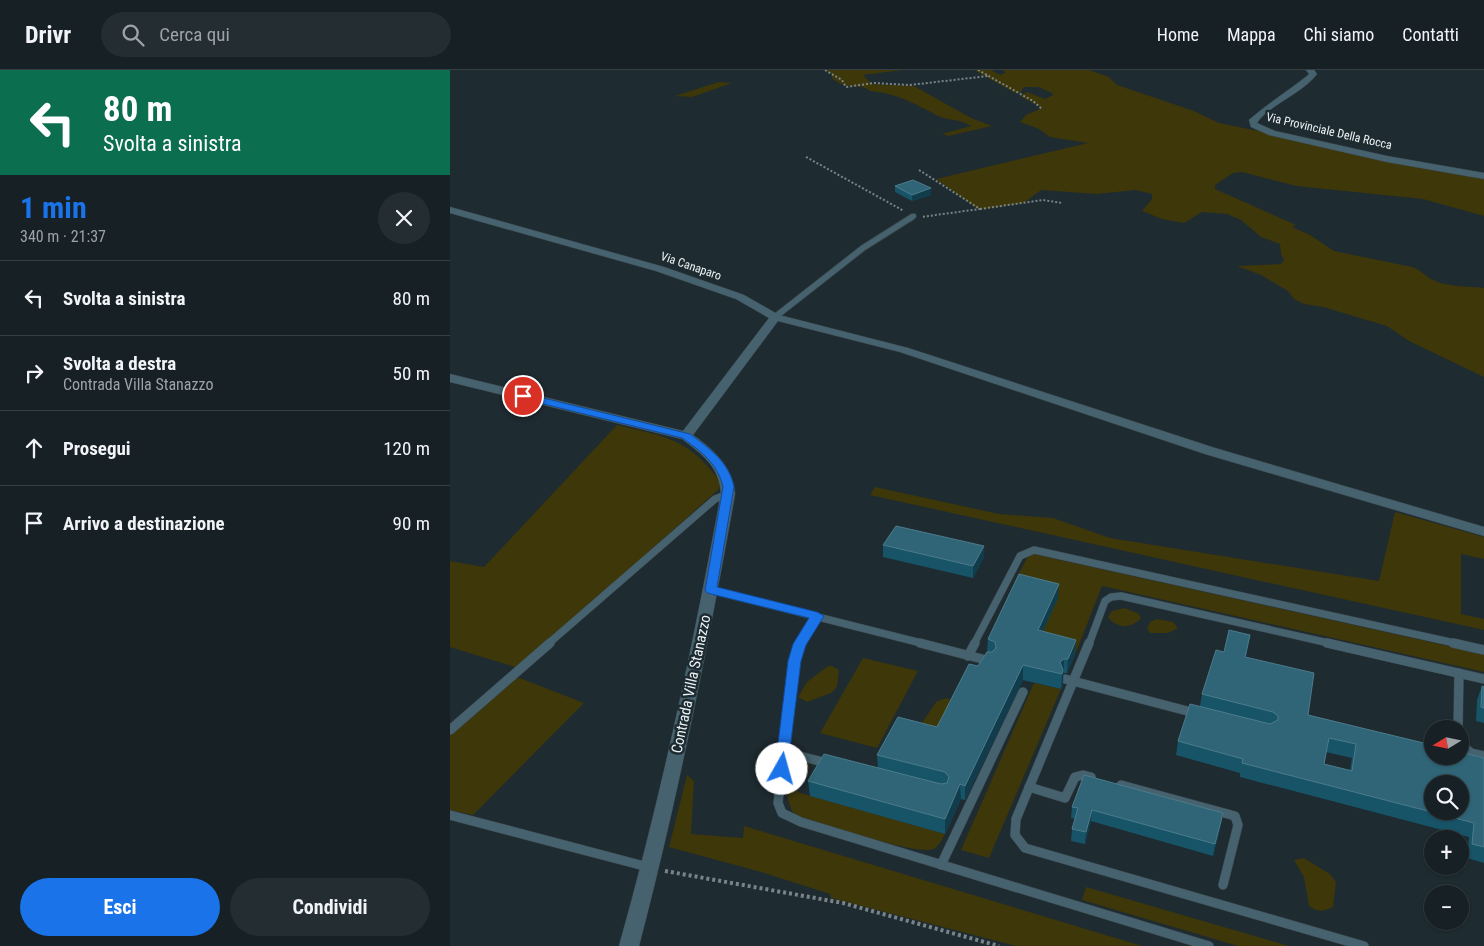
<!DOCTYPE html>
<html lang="it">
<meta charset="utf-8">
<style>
:root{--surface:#162025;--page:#232d32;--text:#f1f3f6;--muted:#9ea3a7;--line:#353e42;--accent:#1a73e8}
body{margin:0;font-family:"Roboto Condensed",sans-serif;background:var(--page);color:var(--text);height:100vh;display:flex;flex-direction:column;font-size:19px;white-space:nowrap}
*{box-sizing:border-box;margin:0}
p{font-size:16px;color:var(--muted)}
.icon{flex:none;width:28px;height:28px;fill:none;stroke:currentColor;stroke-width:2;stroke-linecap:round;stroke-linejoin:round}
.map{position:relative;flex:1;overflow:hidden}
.sheet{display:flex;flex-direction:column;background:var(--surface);width:450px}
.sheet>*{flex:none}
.banner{background:#0b6e4f;color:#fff;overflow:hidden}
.needle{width:32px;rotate:260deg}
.fabs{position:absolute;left:974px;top:650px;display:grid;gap:10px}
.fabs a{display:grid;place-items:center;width:45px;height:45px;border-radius:50%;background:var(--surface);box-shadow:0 1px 4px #0004,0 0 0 1px var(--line);font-size:25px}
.pin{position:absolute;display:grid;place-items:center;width:42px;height:42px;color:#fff;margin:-21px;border:2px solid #fff;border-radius:50%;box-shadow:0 1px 5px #0007}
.me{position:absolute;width:55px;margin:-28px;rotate:7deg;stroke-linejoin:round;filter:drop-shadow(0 0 4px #0008)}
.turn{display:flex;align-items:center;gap:18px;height:105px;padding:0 20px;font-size:22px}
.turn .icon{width:65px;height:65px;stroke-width:2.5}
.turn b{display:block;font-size:35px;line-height:42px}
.round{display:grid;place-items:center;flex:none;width:52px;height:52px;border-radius:26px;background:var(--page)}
.headline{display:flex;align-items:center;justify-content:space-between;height:85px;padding:0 20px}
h1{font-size:30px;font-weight:700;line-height:38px;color:var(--accent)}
.primary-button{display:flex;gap:10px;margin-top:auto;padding:10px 20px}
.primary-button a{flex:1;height:58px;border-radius:30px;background:var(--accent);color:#fff;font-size:20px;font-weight:700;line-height:58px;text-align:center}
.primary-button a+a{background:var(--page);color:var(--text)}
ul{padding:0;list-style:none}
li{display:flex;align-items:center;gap:15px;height:75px;padding:0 20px;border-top:1px solid var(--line)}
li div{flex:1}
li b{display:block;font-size:19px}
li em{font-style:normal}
header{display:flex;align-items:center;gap:30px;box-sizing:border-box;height:70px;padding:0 25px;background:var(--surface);border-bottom:1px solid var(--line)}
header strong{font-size:24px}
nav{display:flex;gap:28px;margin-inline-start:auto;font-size:18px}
.search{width:350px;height:45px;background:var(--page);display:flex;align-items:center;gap:12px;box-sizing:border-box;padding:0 18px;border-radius:28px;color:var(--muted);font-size:19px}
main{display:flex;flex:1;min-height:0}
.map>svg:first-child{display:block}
</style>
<header>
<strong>Drivr</strong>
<div class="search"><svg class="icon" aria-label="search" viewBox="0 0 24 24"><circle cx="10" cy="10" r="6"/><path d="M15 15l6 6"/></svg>Cerca qui</div>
<nav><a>Home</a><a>Mappa</a><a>Chi siamo</a><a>Contatti</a></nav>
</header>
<main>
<section class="sheet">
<div class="banner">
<div class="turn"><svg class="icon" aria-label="left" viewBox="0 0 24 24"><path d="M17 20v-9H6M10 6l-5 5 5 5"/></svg><div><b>80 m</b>Svolta a sinistra</div></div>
</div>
<div class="headline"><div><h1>1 min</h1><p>340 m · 21:37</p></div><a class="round"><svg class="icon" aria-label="close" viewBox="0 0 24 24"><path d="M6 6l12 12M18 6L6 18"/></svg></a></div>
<ul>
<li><svg class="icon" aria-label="left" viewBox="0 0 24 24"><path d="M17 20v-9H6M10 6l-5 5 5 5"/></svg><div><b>Svolta a sinistra</b></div><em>80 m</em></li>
<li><svg class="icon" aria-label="right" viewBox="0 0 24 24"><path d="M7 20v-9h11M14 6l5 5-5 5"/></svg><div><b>Svolta a destra</b><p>Contrada Villa Stanazzo</p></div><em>50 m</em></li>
<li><svg class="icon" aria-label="ahead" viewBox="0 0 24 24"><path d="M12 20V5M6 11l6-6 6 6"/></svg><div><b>Prosegui</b></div><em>120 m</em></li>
<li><svg class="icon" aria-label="arrive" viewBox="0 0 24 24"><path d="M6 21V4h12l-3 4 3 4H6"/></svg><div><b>Arrivo a destinazione</b></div><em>90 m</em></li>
</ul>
<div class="primary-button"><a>Esci</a><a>Condividi</a></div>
</section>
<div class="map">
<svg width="1034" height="876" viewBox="0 0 1034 876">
<rect width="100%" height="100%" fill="#1e2b31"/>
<g fill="#3d3709">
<path d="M 375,0 L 453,0 L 413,5 L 422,14 L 464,16 L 521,48 L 542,56 L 498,66 L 492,64 L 521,56 C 511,49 499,51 488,46 C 463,33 449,24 420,21 C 411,12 398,22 382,8 L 382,4 Z"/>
<path d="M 524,0 L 541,0 L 550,5 L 555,3 L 554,0 L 639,0 L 659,7 L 667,15 L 744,41 L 769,53 L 1034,107 L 1034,146 L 973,129 L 846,116 L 792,102 L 783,103 L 765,115 L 765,119 L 846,155 L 842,157 L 860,165 L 884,181 L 962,197 C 971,200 975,206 983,210 C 997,217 1018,216 1034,218 L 1034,307 L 959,271 L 937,256 L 873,237 L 854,234 L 844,229 L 838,221 L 811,205 L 787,196 L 831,194 L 834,190 L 831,184 L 830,174 L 811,167 L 791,150 L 777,144 L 752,142 L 734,153 L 712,149 L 692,141 L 702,129 L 702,124 L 686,120 L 646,124 L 591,120 L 574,133 L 529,140 L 486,109 L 638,73 L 600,67 L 589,59 L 570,52 L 576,45 L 592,38 L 570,26 L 577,22 L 595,29 L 603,25 L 602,23 L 588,17 L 574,17 L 570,23 L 565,23 Z"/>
<polygon points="269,12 282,13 242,27 225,26"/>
<path d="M 167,355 C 207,365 232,366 260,399 C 265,405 272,411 269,419 L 68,598 L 0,577 L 0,491 L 34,497 Z"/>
<polygon points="425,417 549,444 603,448 660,468 929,511 945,442 1034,467 1034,489 1011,484 1011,544 1034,549 1034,560 420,425"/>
<polygon points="583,484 1034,584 1034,602 652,516 625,585 587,574 608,528 562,517 578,486"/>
<path d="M 675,538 L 689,544 L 691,548 C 682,559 666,559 658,547 L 662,541 Z"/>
<polygon points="707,549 723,552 728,558 718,563 700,563 697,559 700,552"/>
<polygon points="413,588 468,601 427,678 370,663"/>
<polygon points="378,596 382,596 389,600 387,617 381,623 357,632 348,627 357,612"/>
<polygon points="67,607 134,633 23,745 0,740 0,663"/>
<polygon points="584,613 611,619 539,788 511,780"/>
<polygon points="497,628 503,630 490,666 471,654 487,631"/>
<path d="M 342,689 L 359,692 L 359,697 L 346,720 L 350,723 L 495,764 C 492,769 490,776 483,779 C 465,786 369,752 345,745 C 334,730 334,705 342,689 Z"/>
<polygon points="237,705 244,711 241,764 293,768 294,756 692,876 566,876 381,828 380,824 311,802 219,777"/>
<path d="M 854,788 L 880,804 L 886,812 L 883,837 C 872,842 868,842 859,836 L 854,807 L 844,790 Z"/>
<polygon points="636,817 839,876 788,876 632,830"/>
</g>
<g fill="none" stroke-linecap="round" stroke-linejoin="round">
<g stroke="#3b474d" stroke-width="5">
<polyline id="service-far3" points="460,149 464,146"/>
</g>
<g stroke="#3b474d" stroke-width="7">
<polyline id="service-far2" points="325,247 413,178 462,147"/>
</g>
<g stroke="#3b474d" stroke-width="8">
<g id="service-far1">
<polyline points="261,520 475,574"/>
<polyline points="98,574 265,429 278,424"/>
<polyline points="349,574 367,546"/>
<polyline points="524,574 570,486 584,480 1009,574"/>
<polyline points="639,574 655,531 661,527 671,526 883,574"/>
</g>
</g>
<g stroke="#3b474d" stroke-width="10">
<g id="service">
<polyline points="350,573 345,591 328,733 332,743 351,752 759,876"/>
<polyline points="470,573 540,591"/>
<polyline points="639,573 566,749 565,765 575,778 914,876"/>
<polyline points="877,573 1034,609"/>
<polyline points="1003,573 1034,580"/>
<polyline points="518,586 525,573"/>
<polyline points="615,609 745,643"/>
<polyline points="1008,659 1009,603"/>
<polyline points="0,660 100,573"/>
<polyline points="1010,673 1021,683 1034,686"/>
<polyline points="334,682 377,693"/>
<polyline points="671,715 785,746 788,755 773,815"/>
<polyline points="579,717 615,728 625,707 633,705 641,707"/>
<polyline points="0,745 198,797"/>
<polyline points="491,795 573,622"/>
</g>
</g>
<g stroke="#3b474d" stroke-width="1">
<g id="minor">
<path d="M 856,0 L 864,0 L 867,4 C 853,23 816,37 807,53 L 825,61 L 937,86 L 1034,103 L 1034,109 L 937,92 L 819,65 L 801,57 L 799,50 C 817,34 838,21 857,6 L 859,4 Z"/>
<path d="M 0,137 L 214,197 L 294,225 L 329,245 L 458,278 L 765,378 L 1034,457 L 1034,466 L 755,384 L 450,282 L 328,251 L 243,365 C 264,380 283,397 285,424 C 258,576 228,727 189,876 L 169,876 C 211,727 243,576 271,424 C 270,397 252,384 232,369 L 0,312 L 0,304 L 233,361 L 319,248 L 286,229 L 206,201 L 0,143 Z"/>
</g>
</g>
<g stroke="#798489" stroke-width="2" stroke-dasharray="2 2" stroke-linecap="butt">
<polyline points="375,0 392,10 396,17 424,13 460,15 538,6"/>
<polyline points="528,0 583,31 592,39"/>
<polyline points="356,87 454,141"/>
<polyline points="469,100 530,139 471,147"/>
<polyline points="530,139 593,130 612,133"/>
</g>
<polyline stroke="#798489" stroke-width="4" stroke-dasharray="3 3" stroke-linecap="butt" points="215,801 393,833 549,876"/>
<use href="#service-far3" stroke="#46626e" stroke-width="4.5"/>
<use href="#service-far2" stroke="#46626e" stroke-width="5.5"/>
<use href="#service-far1" stroke="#46626e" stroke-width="7"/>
<use href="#service" stroke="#46626e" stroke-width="9"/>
<use href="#minor" fill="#46626e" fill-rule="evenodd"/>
</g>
<g fill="#185468" fill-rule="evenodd">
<polygon points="445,116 481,118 481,125 462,131 445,122"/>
<polygon points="433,475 534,476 534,487 523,508 433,487"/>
<polygon points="608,528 593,561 625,585 617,603 613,603 613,615 611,619 573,610 515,730 511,729 495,764 360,726 358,711 428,698 427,685 487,657 537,582 538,569"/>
<path d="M 800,565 L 796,587 L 858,645 L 1034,688 L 1034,793 L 1017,788 L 1019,767 L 790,707 L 790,703 L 726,685 L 728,671 L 750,636 L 752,624 L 774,582 ZM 876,682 L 902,688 L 900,700 L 874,694 Z"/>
<polygon points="1032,616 1034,617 1034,653 1026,651 1027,630"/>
<polygon points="622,737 773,743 771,755 763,786 641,751 635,774 621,771 622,759 625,749 621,748"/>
</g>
<g fill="#113c4b">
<polygon points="481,118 481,125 462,131 462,125"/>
<polygon points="534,476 534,487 523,508 523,496"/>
<polygon points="609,514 608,528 587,574 588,560"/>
<polygon points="626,570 625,585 617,603 618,589"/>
<polygon points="614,589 613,615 611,619 612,604 610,592"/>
<polygon points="573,595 573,610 515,730 515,716"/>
<polygon points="510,714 511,729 495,764 495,749"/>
<polygon points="642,740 641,751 635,774 636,762"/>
<polygon points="773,743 771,755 763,786 765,774"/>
</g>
<g fill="#2f6577" stroke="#4c7b8b" fill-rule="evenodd">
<polygon points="463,110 481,118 462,125 445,116"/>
<polygon points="446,456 534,476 523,496 433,475"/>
<polygon points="569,504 609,514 588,560 626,570 618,589 614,589 610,592 613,600 612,604 573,595 515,716 510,714 495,749 358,711 374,684 491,714 497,713 499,707 495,702 427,685 448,647 487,657 519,594 528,596 537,582 542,582 546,578 545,572 538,569"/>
<path d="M 779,560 L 800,565 L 795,587 L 864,603 L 858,645 L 982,675 L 982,686 L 1010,686 L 1010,682 L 1034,688 L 1034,777 L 1022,774 L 1024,753 L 792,693 L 793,689 L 728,671 L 740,634 L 820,654 L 828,650 L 828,646 L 823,642 L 752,624 L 766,580 L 774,582 ZM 879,668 L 906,674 L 902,701 L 874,694 ZM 982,714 L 1010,714 L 1010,741 L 982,741 Z"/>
<polygon points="1032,616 1034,617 1034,638 1031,637"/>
<polygon points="634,705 773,743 765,774 642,740 636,762 622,759 628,738 622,737"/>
</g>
<path fill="#1a73e8" stroke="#114b97" d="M 73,323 L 240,364 C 259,378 279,392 284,417 L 267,517 L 367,542 L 374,546 L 356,575 L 351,591 L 337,703 L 327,703 L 325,699 L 338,591 L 343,574 L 359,548 L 257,523 L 255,520 L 273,417 C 268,394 251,381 232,368 L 69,328 L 68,326 Z"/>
<g text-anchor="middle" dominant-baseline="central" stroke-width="5" stroke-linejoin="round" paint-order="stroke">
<g font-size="12" fill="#ebf3f7" stroke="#1e2b31">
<text transform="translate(879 61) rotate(13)">Via Provinciale Della Rocca</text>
<text transform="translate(241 196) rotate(19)">Via Canaparo</text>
</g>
<g font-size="15" fill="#ebf3f7" stroke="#1e2b31">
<text transform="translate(241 614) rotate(-78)">Contrada Villa Stanazzo</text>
</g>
</g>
</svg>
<div class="fabs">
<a><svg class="needle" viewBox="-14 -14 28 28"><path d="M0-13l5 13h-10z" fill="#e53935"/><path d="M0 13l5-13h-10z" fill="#9ea3a7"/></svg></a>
<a><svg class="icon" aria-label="search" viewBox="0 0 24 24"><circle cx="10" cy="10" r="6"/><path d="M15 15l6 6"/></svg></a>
<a>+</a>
<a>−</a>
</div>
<div class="pin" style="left:73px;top:326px;background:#d93025"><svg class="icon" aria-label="arrive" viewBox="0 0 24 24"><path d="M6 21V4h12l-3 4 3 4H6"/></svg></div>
<svg class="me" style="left:332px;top:699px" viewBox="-20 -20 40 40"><circle r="19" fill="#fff"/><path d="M0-13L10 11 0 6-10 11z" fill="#1a73e8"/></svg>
</div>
</main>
